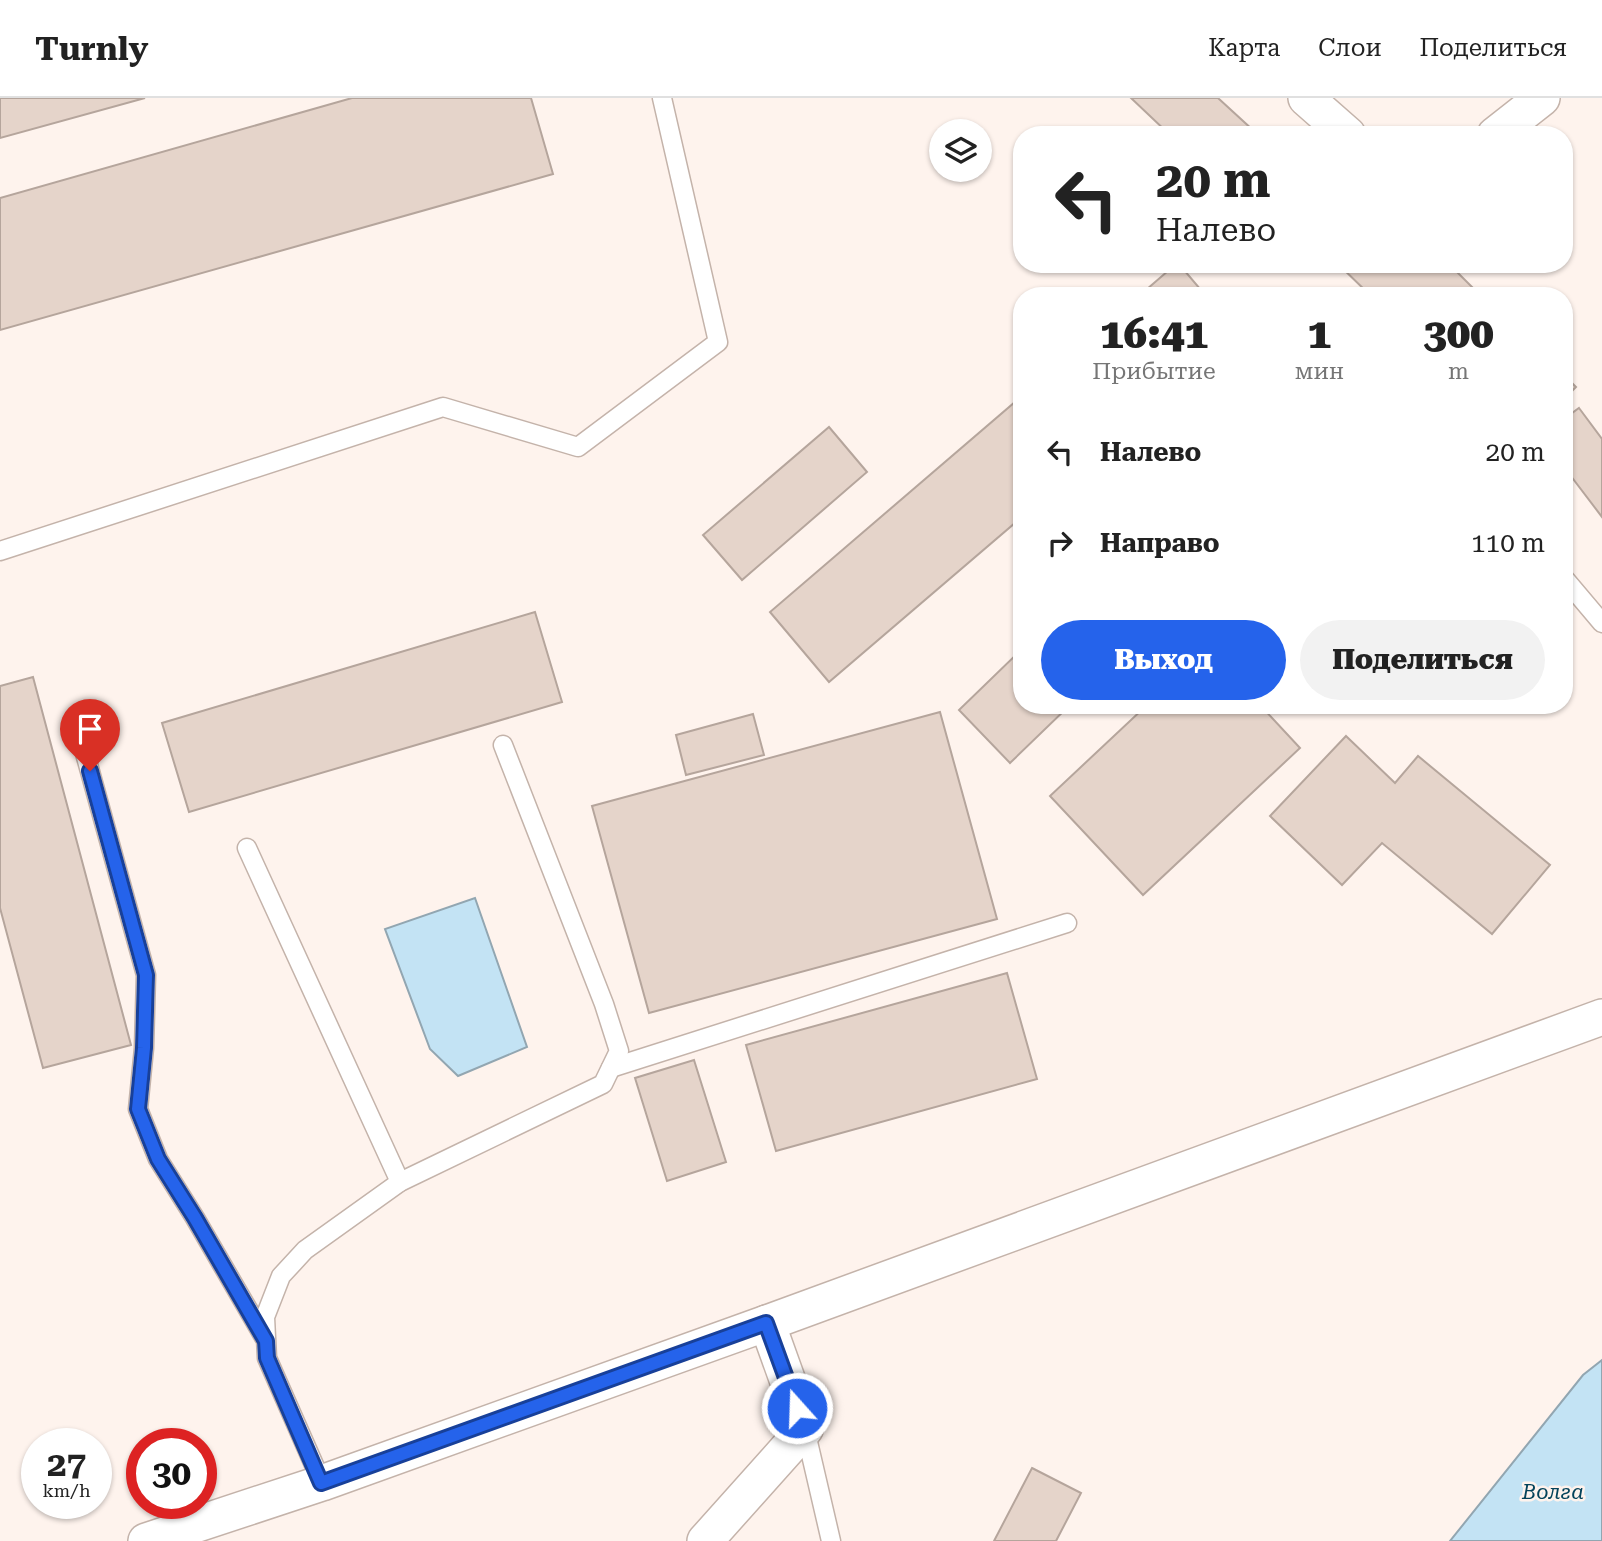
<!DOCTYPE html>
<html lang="ru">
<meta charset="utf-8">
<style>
:root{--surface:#fff;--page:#f2f2f2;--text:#222;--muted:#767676;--line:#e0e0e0;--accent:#2563eb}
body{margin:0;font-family:"Roboto Serif",serif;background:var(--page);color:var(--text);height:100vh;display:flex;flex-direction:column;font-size:26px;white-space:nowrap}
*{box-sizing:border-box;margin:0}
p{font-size:23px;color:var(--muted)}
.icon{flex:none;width:38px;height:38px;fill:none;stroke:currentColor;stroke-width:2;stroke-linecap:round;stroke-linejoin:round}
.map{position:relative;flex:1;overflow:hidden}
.details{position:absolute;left:1013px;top:189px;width:560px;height:427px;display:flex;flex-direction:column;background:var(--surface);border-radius:28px;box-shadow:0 2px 5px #0004}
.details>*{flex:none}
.hud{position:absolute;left:1013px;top:28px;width:560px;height:147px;border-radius:28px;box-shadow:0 2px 5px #0004;background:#fff;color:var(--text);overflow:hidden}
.buttons{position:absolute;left:929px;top:21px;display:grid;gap:14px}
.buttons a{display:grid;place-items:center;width:63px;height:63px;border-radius:50%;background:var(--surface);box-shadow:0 2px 5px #0004;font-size:35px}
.speed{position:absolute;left:21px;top:1330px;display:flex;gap:14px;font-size:35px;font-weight:700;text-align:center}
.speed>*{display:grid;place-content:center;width:91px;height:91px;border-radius:50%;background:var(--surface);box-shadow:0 2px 5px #0004;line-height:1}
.speed small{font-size:18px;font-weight:400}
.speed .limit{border:10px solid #d22;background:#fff;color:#111}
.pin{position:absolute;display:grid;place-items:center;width:60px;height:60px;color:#fff;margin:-72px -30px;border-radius:50% 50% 50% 0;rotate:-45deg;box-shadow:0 0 7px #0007}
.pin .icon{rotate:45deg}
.me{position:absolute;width:77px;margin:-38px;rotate:340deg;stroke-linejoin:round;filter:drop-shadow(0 0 5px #0008)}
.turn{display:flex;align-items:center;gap:24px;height:147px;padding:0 28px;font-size:32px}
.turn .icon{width:91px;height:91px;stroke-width:2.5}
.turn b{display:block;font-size:49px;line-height:60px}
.eta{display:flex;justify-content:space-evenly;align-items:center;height:119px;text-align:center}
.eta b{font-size:42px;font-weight:800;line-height:49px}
.primary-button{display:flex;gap:14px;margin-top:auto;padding:14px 28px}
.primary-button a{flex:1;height:80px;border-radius:42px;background:var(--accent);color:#fff;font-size:28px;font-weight:800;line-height:80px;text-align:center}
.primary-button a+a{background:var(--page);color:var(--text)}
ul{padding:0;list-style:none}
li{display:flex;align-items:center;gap:21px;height:91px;padding:0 28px}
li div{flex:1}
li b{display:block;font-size:26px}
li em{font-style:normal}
header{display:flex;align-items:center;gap:42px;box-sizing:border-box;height:98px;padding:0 35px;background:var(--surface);border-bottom:2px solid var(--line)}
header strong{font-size:33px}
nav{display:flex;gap:38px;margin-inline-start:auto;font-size:24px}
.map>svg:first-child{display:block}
</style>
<header>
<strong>Turnly</strong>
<nav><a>Карта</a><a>Слои</a><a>Поделиться</a></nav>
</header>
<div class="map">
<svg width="1602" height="1443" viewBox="0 0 1602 1443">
<rect width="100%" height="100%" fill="#fef3ed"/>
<g fill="#c3e3f4" stroke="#92a6b1" stroke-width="2">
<polygon points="475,800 527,949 458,978 430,951 385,831"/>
<polygon points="1602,1262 1602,1443 1450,1443 1583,1277"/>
</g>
<g fill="#e5d4ca" stroke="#b5a59c" stroke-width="2">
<polygon points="0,0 145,0 0,40"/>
<polygon points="352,0 531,0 553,76 0,232 0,100"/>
<polygon points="1131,0 1218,0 1255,34 1253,37 1170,37"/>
<polygon points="1176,166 1179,166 1206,198 1139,198"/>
<polygon points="1338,166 1449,166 1481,198 1371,198"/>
<polygon points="1564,277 1576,289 1564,301"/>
<polygon points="1022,298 1022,419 829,584 770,514"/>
<polygon points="1579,310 1602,341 1602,419 1564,369 1564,321"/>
<polygon points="829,329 867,374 742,482 703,437"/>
<polygon points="535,514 562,604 189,714 162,625"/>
<polygon points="1022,551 1022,607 1070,607 1010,665 959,612"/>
<polygon points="33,579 131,947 43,970 0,810 0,588"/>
<polygon points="1147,607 1260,607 1300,650 1143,797 1050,698"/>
<polygon points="940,614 997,821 649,915 592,708"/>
<polygon points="753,616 764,657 686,677 676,637"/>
<polygon points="1346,638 1395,685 1418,658 1550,767 1492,836 1382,745 1342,787 1270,718"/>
<polygon points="1007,875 1037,981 776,1053 746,947"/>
<polygon points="694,962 726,1064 667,1083 635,980"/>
<polygon points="1032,1370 1081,1395 1056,1443 994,1443"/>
</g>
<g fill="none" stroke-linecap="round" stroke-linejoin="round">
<g stroke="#c4b3aa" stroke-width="21">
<g id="lane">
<polyline points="0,453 443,309 578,349 718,244 662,0"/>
<polyline points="1564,480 1602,525"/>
<polyline points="83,648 146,877 144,950 138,1011 158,1061 195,1120 264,1239"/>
<polyline points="247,750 400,1084"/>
<polyline points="611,970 1067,825"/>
<polyline points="805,1331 831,1443"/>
<polyline points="322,1385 267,1260 265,1219 281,1178 305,1152 400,1084 603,986 619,953 604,906 503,647"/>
</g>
</g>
<g stroke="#c4b3aa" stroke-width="38">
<g id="street">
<polyline points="1306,0 1348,37"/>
<polyline points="1495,37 1542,0"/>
<polyline points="146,1443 322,1385 767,1225 1602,919"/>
<polyline points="705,1443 805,1331 767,1225"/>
</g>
</g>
<use href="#lane" stroke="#fff" stroke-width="18"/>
<use href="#street" stroke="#fff" stroke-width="35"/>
</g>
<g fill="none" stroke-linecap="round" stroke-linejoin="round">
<g stroke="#184099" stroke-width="18">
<polyline id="route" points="90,673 146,877 144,950 138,1011 158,1061 195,1120 266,1243 267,1260 321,1385 766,1225 797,1310"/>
</g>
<use href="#route" stroke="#2563eb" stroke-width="12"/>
</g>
<g text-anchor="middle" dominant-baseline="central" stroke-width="5" stroke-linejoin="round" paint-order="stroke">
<g font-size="21" font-style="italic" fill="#04435b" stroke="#fef3ed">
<text x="1553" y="1394">Волга</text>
</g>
</g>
</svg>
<div class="buttons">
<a><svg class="icon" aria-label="layers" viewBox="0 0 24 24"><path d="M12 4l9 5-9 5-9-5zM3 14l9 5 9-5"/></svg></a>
</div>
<div class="speed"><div>27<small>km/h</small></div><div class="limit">30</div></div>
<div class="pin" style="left:90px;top:673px;background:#d93025"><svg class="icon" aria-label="arrive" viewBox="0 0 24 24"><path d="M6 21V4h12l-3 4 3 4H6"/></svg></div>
<svg class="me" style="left:797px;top:1310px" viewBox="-20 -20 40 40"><circle r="17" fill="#2563eb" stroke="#fff" stroke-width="3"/><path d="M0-11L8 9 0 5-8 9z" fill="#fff"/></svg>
<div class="hud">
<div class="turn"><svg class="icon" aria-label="left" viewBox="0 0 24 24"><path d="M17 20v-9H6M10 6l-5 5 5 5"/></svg><div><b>20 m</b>Налево</div></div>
</div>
<section class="details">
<div class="eta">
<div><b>16:41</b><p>Прибытие</p></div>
<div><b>1</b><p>мин</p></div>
<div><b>300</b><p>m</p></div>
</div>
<ul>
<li><svg class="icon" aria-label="left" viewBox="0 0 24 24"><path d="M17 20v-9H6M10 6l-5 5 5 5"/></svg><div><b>Налево</b></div><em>20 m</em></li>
<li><svg class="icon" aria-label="right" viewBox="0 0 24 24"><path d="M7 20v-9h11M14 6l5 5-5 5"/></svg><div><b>Направо</b></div><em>110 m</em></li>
</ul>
<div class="primary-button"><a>Выход</a><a>Поделиться</a></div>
</section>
</div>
